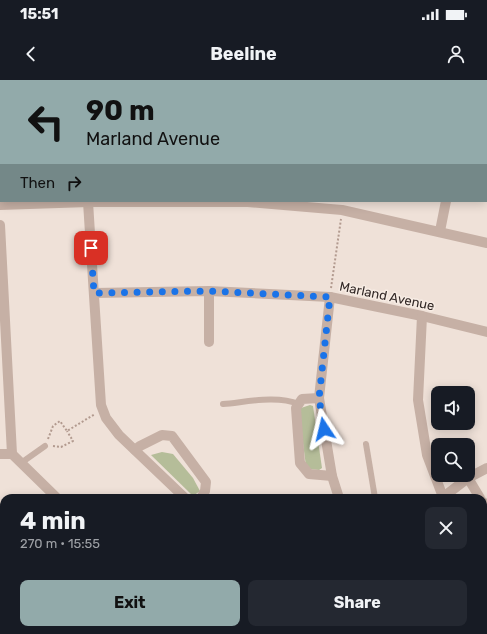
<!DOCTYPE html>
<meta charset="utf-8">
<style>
:root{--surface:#171b24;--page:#242831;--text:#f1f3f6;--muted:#9ea1a6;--accent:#92aaaa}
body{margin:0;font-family:Rubik,sans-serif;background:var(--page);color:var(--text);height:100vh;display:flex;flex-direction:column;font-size:15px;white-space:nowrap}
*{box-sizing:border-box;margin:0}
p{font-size:13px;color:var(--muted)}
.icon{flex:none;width:22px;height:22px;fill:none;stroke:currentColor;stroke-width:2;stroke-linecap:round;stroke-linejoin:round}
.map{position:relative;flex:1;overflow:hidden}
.side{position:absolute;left:0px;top:414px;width:487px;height:140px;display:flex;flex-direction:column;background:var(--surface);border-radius:12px 12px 0 0;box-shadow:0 2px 10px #0003}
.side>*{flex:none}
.top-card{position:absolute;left:0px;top:0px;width:487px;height:122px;box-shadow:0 2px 10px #0003;background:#92aaaa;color:#111;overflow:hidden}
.tools{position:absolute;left:431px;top:306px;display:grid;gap:8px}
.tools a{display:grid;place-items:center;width:44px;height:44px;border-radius:8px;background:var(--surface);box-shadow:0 2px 10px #0003;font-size:20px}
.pin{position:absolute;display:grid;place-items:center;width:34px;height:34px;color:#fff;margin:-17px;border-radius:8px;box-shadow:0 2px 6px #0006}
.me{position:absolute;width:44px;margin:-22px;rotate:350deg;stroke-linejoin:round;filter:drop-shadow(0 0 3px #0008)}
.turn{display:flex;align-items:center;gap:14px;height:84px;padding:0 20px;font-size:18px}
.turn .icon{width:52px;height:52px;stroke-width:2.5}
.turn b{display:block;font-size:28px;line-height:34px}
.then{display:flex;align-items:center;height:38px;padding:0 20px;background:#0003;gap:8px;font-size:15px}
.round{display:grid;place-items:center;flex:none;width:42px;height:42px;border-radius:8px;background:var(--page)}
.summary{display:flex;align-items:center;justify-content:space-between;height:68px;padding:0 20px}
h1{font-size:24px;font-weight:700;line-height:30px}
.cta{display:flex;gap:8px;margin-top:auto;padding:8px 20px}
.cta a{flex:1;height:46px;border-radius:8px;background:var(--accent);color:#111;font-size:16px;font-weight:700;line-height:46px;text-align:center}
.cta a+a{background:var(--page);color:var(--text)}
.status{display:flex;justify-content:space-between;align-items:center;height:28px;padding:0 20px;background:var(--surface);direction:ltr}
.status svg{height:11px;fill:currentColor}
header{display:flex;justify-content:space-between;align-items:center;height:52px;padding:0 20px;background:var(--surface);font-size:18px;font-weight:700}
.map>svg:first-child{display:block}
</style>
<div class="status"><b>15:51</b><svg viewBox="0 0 49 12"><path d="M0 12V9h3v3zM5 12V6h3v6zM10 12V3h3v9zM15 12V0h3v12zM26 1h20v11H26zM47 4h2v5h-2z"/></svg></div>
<header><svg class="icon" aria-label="back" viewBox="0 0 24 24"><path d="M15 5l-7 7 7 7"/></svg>Beeline<svg class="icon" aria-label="person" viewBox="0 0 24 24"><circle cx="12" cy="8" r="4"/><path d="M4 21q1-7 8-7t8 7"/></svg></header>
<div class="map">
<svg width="487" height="554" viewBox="0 0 487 554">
<rect width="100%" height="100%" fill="#efe1d8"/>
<g fill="#b5bd99">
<polygon points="256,0 439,0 439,1"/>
<polygon points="310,325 313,326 322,388 319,390 309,389 306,386 299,333 301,328"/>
<polygon points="162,372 173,374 193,398 200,411 193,416 151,375"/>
</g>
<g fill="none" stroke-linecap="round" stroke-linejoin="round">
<g stroke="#b29a8f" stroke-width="2" stroke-dasharray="2 2" stroke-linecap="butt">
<polyline points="331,208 341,139"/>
<polyline points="48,359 53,346 60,341 67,351 95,334"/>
<polyline points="53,366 61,367 73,361 67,351"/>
</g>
<g stroke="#c6b0a5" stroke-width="6">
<path d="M 223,324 C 247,322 276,315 299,324"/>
<polyline points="366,364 375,418"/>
<polyline points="21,383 45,366"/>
</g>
<g stroke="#c6b0a5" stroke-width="10">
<polyline points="486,54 487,55"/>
<polyline points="88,122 101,325 106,338 119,355 185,418"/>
<polyline points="0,125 88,122 248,122 342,130 487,163"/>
<polyline points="0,145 12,374 57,418"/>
<polyline points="440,151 446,121"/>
<polyline points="94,213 209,211 330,217 422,236 487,252"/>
<polyline points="330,217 319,318 332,396 339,418"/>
<polyline points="422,236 418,320 427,375 443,417"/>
<polyline points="209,262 209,211"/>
<polyline points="319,318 302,319 296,328 300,383 309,394 332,396"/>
<polyline points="135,370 140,366 162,355 172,356 206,402 205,411 201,418"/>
<polyline points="0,374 12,374"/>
<polyline points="468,398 480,418"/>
<polyline points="442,418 468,398 487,388"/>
<polyline points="483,422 487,428"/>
<polyline points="0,490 4,494"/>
<polyline points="483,502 487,499"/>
<polyline points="63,550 68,554"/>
<polyline points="192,550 197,554"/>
<polyline points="308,554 311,550"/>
<polyline points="427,554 430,550"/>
</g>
</g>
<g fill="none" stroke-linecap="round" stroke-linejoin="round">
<polyline stroke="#1a73e8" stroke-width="7" stroke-dasharray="0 12.6" points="91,168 94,213 209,211 330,217 319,318 324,349"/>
</g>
<g text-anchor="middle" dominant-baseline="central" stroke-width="3" stroke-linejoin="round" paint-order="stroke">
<g font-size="13" fill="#322826" stroke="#f7ece4">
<text transform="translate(387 216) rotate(12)">Marland Avenue</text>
</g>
</g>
</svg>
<div class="tools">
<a><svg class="icon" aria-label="sound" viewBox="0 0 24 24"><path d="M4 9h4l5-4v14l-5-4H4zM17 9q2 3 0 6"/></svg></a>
<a><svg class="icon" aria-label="search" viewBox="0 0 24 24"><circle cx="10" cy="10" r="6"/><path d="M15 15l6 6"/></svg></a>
</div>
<div class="pin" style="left:91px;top:168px;background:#d93025"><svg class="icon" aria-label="arrive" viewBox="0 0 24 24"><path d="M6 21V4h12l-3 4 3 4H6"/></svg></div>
<svg class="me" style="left:324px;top:349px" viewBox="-20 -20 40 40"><path d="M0-17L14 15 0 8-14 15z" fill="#1a73e8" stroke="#fff" stroke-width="4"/></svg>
<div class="top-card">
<div class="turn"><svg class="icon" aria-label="left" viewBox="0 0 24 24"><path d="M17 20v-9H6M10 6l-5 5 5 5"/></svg><div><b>90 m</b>Marland Avenue</div></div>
<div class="then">Then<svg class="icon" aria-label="right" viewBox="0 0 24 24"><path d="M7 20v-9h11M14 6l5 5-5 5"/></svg></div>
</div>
<section class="side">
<div class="summary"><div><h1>4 min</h1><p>270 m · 15:55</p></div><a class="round"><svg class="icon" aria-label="close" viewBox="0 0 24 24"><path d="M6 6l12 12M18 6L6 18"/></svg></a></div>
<div class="cta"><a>Exit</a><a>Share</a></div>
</section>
</div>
